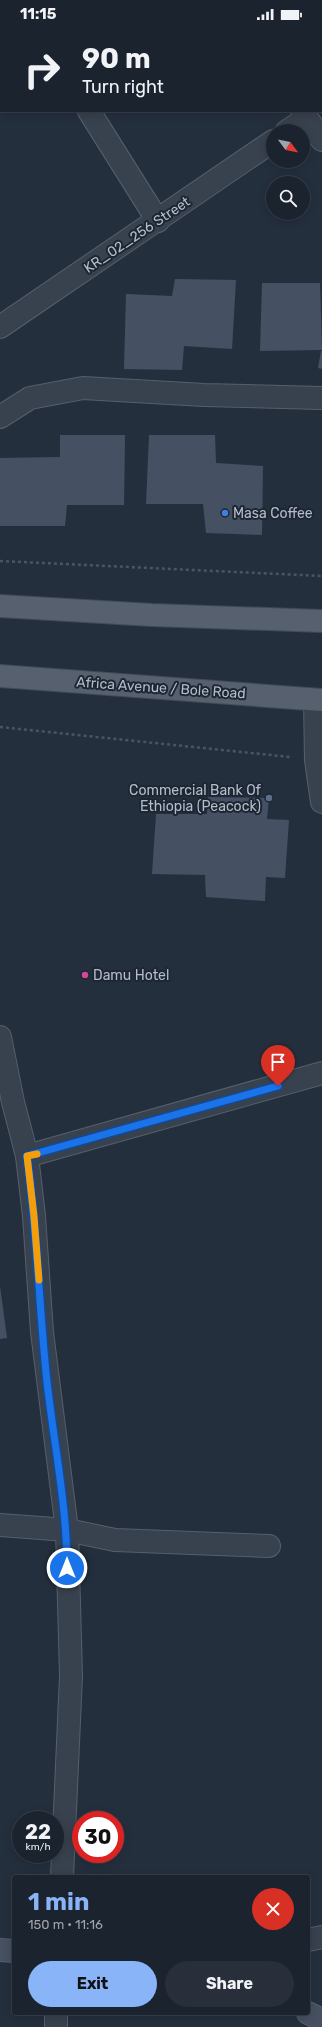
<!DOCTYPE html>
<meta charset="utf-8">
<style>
:root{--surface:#1b232e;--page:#282f3a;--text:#f1f3f6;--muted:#a0a4aa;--line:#39404a;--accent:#8ab4f8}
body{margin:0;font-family:Rubik,sans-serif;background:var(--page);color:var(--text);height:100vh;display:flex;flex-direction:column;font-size:15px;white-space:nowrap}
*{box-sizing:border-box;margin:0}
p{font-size:13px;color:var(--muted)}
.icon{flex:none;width:22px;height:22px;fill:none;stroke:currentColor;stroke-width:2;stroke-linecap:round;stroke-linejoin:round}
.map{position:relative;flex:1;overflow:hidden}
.sheet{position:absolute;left:12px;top:1847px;width:298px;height:140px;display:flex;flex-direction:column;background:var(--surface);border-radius:4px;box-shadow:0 2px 10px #0003,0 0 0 1px var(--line)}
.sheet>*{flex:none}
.hud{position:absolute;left:0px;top:0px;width:322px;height:84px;box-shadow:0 2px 10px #0003,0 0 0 1px var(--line);background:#1b232e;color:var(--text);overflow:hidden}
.needle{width:26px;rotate:122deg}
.tools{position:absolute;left:266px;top:96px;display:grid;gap:8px}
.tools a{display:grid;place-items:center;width:44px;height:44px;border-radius:50%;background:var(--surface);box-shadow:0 2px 10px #0003,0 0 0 1px var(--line);font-size:20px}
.speed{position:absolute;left:12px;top:1783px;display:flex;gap:8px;font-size:20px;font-weight:700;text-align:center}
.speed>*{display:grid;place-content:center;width:52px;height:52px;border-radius:50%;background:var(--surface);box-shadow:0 2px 10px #0003,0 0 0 1px var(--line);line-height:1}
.speed small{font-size:10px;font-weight:400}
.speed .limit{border:6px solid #d22;background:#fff;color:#111}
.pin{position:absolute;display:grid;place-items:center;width:34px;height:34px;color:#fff;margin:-41px -17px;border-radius:50% 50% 50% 0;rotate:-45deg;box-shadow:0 0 4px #0007}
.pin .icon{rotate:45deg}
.me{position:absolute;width:44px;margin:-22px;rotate:0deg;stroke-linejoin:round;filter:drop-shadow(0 0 3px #0008)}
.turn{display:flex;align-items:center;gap:14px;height:84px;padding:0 16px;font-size:18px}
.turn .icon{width:52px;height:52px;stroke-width:2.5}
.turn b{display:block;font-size:28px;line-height:34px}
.round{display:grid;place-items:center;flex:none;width:42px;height:42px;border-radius:21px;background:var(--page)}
.summary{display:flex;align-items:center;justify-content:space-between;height:68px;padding:0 16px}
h1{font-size:24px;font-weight:700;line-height:30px;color:var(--accent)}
.primary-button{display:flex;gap:8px;margin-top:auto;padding:8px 16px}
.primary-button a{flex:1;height:46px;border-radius:24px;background:var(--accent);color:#111;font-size:16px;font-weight:700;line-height:46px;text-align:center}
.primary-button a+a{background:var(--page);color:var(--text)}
.status{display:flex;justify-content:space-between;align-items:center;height:28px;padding:0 20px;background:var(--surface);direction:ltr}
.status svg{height:11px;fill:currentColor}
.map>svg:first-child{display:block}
</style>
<div class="status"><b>11:15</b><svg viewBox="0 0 49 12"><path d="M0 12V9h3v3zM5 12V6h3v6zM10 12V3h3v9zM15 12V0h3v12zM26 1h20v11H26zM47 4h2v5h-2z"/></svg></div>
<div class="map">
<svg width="322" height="1999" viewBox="0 0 322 1999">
<rect width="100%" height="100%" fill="#242f3e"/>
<g fill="#455162">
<polygon points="175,251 236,252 232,321 184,318 182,342 124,341 126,266 172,268"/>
<polygon points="262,255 320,255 322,322 260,323"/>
<polygon points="321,323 322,323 322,341 318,340"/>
<polygon points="60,407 125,407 124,477 67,477 65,498 0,498 0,430 60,429"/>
<polygon points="149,407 215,407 216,435 263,438 262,507 206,505 203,476 146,476"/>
<polygon points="208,769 269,770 267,791 289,792 285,850 266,849 265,873 206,869 205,847 152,846 156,786 207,786"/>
<polygon points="0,1258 7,1310 0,1311"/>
</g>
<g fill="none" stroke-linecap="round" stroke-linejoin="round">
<g stroke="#565f6c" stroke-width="24">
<g id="minor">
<polyline points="37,0 37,1"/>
<polyline points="242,0 243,1"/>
<polyline points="89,83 158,193"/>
<polyline points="302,83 322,112"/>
<polyline points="287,103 307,90"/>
<polyline points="0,299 273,113"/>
<polyline points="0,389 30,370 83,360 204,367 321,370"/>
<polyline points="315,672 316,732 322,774"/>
<polyline points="0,1009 13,1074 27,1128 34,1188 42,1304 67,1502 71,1648 62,1849"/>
<polyline points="27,1128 322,1045"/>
<polyline points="0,1497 67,1502 115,1512 269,1518"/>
<polyline points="308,1912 322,1909"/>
<polyline points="56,1999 56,1985"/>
</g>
</g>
<g stroke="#565f6c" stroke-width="24">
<g id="secondary">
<polyline points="0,1922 14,1923"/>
<polyline points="308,1985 322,1992"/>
</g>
</g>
<g stroke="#414a57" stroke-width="24">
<g id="primary">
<polyline points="0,578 152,587 322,593"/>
<polyline points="0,648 322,672"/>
</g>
</g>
<g stroke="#44595c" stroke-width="2.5" stroke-dasharray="3 3" stroke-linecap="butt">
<polyline points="0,533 322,548"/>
<polyline points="0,699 290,729"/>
</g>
<use href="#minor" stroke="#38414e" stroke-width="22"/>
<use href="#secondary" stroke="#465061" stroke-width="22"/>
<use href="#primary" stroke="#56606e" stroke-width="22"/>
</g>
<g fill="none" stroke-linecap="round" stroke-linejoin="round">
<g stroke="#114b97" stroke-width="10">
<path id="route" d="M 67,1540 C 67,1478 54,1416 47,1354 C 39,1279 37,1203 27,1128 L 278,1058"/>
</g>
<use href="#route" stroke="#1a73e8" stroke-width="7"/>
<polyline stroke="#f59e0b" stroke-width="7" points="37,1126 27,1128 34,1188 39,1252"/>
</g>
<circle fill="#3f7fe0" stroke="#1d2633" stroke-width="1.5" cx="225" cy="485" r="4"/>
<circle fill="#5c6f8a" stroke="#1d2633" stroke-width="1.5" cx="269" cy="770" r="4"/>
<circle fill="#d1479c" stroke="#1d2633" stroke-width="1.5" cx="85" cy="947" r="4"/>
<g text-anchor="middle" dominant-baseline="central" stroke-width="4" stroke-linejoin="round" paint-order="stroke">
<g font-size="14" fill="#b4bcc9" stroke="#1d2633">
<text transform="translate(137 207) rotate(-34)">KR_02_256 Street</text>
<text transform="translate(161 660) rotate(4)">Africa Avenue / Bole Road</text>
</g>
<g font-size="14" fill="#b4bcc9" stroke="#1d2633" text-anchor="start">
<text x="233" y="485">Masa Coffee</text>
<text x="261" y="762" text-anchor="end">Commercial Bank Of<tspan x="261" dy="16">Ethiopia (Peacock)</tspan></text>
<text x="93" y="947">Damu Hotel</text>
</g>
</g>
</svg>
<div class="tools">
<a><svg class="needle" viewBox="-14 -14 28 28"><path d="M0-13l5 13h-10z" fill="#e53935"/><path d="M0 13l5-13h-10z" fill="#a0a4aa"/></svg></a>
<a><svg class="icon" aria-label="search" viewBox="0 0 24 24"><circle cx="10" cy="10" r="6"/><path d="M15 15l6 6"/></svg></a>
</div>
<div class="speed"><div>22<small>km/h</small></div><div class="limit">30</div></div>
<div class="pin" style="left:278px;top:1058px;background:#d93025"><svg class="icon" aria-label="arrive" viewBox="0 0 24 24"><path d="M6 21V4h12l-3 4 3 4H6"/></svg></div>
<svg class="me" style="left:67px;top:1540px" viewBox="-20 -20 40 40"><circle r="17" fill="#1a73e8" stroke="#fff" stroke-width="3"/><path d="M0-11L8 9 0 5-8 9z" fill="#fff"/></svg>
<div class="hud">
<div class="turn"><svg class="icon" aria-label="right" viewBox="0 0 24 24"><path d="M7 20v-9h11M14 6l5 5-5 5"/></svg><div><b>90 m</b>Turn right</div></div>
</div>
<section class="sheet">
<div class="summary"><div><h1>1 min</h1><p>150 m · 11:16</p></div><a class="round" style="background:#d93025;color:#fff"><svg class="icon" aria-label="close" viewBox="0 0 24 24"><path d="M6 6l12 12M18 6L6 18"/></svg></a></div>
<div class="primary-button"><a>Exit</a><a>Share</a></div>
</section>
</div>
